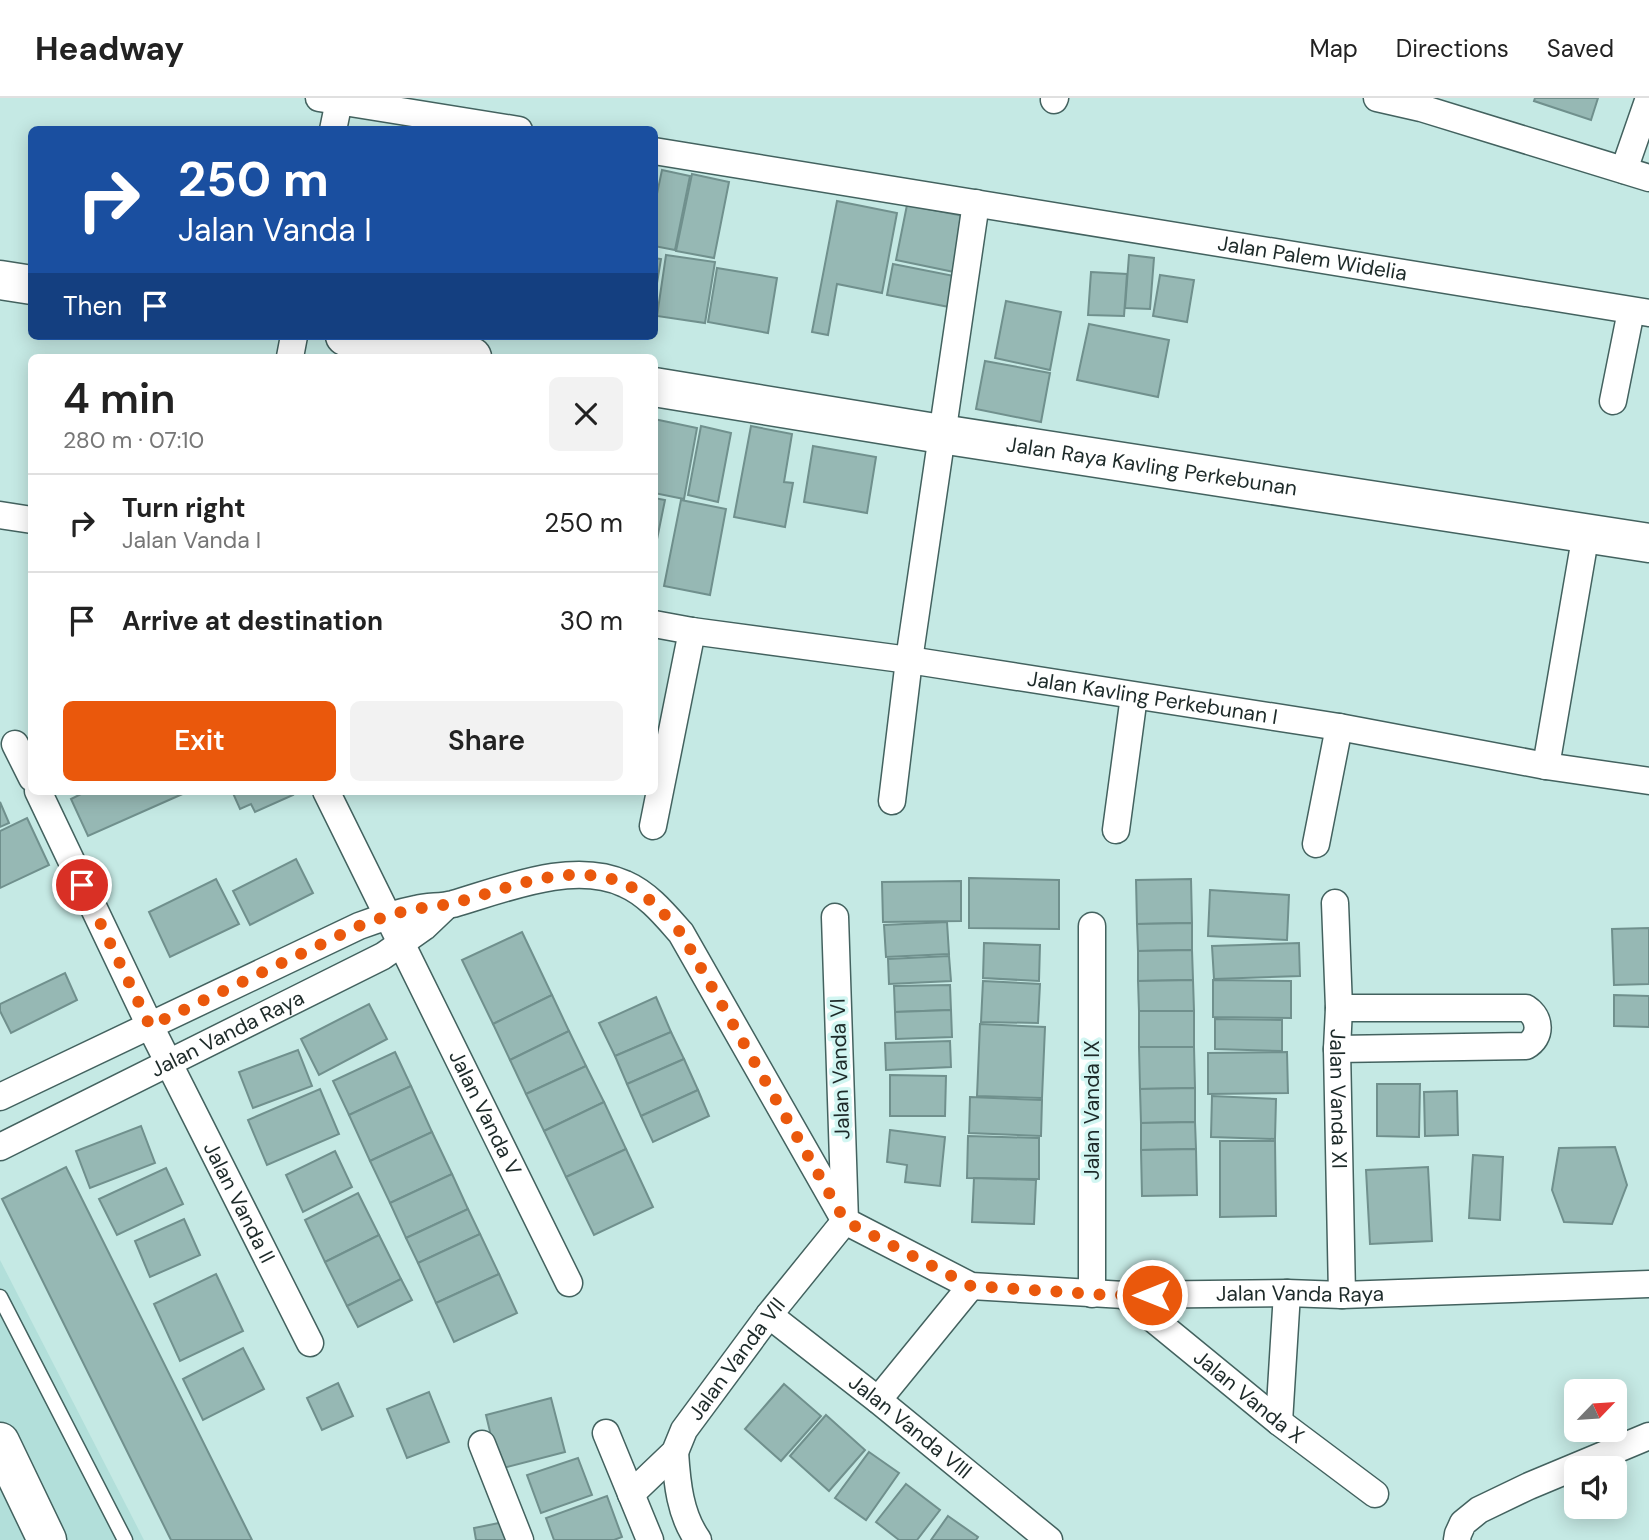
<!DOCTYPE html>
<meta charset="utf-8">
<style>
:root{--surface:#fff;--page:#f2f2f2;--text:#222;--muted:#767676;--line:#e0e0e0;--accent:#ea580c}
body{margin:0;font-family:"DM Sans",sans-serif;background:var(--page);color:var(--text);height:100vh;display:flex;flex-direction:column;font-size:26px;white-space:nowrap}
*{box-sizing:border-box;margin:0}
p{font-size:23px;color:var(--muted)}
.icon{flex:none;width:38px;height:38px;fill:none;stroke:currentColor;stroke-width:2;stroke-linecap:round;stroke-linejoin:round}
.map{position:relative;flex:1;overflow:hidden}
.panel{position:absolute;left:28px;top:256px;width:630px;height:441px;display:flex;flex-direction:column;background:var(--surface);border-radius:10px;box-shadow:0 4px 18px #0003}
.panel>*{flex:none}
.hud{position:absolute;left:28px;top:28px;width:630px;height:214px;border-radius:10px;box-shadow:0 4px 18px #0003;background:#1a4fa0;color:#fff;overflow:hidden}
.needle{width:46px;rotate:65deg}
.fabs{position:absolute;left:1564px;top:1281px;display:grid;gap:14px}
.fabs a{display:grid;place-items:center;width:63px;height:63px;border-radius:10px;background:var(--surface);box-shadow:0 4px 18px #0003;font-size:35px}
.pin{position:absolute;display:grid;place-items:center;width:60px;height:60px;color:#fff;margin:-30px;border:4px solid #fff;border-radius:50%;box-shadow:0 2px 7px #0007}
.me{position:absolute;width:77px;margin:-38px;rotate:270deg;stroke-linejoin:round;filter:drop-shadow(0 0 5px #0008)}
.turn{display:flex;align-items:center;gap:24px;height:147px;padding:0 35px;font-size:32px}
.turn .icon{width:91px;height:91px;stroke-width:2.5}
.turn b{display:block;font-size:49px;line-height:60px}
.then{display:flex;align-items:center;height:66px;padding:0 35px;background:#0003;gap:14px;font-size:26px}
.round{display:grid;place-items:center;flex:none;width:74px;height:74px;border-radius:10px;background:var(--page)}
.overview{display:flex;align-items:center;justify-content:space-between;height:119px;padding:0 35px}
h1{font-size:42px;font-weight:600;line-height:52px}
.primary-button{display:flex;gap:14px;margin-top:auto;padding:14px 35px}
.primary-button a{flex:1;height:80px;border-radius:10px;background:var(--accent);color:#fff;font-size:28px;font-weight:600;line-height:80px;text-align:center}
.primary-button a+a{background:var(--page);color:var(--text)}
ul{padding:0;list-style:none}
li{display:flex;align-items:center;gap:21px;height:98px;padding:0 35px;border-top:2px solid var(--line)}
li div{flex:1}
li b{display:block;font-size:26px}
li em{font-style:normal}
header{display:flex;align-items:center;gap:42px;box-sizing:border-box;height:98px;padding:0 35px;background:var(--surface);border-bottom:2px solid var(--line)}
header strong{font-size:33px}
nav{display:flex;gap:38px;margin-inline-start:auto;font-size:24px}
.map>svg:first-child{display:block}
</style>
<header>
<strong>Headway</strong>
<nav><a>Map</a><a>Directions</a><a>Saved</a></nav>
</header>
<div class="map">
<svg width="1649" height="1442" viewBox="0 0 1649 1442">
<rect width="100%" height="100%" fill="#c5e9e4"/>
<polygon fill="#b2dfda" points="0,1162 144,1442 0,1442"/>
<g fill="#96b8b4" stroke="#70908d" stroke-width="2">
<polygon points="1535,0 1598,0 1591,22 1534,3"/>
<polygon points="662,72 690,78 675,152 654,148 654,110"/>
<polygon points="692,76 729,84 714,160 676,153"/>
<polygon points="837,103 897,115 882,195 837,186 828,237 812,234"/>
<polygon points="907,107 964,118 954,174 896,162"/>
<polygon points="666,157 715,164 705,225 657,218"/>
<polygon points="1129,157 1154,160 1150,211 1125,210"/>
<polygon points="654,160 661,161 654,203"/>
<polygon points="893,166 954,178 949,209 887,197"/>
<polygon points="717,170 777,180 768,235 708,224"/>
<polygon points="1091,174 1127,176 1124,218 1088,217"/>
<polygon points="1160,177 1194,182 1187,224 1153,218"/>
<polygon points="1006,203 1061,214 1050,272 995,260"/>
<polygon points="1089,226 1169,242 1158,299 1077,282"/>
<polygon points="985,263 1050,275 1041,324 976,311"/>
<polygon points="654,321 697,330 684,401 654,395"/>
<polygon points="701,328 731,335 718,404 688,397"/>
<polygon points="751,328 792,336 784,384 793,385 785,429 734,419"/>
<polygon points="813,348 876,359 867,415 804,404"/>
<polygon points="654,400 665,402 654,456"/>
<polygon points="681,402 726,411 710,497 664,488"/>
<polygon points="87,693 187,693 187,694 88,738 71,701"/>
<polygon points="232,693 291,693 293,697 255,714 251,706 240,711"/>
<polygon points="0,704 9,725 0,729"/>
<polygon points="27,720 49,767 0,790 0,733"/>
<polygon points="296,761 313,795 250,827 233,793"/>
<polygon points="969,780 1059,782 1059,831 969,830"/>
<polygon points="216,781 239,826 170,859 149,814"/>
<polygon points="1191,781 1192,825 1137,826 1136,782"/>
<polygon points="961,783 961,823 883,824 882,784"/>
<polygon points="1210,792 1289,797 1287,842 1208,838"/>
<polygon points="947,824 949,856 886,859 884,827"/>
<polygon points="1192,825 1192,852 1138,853 1137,826"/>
<polygon points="1649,830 1649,886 1614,887 1612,831"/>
<polygon points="522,834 552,897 493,926 462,862"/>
<polygon points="984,845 1040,847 1039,883 983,880"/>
<polygon points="1299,845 1300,878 1214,881 1212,848"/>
<polygon points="1192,852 1193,882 1138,883 1138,853"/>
<polygon points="949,858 951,883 889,886 888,861"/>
<polygon points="65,875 77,902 11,935 0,913 0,906"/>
<polygon points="1193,882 1194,913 1139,913 1138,883"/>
<polygon points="1213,882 1291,883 1291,920 1213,919"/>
<polygon points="983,883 1040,886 1038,925 981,924"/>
<polygon points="950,887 951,912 895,914 894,888"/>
<polygon points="552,897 569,933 510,962 493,926"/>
<polygon points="1614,897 1649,898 1649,929 1614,928"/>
<polygon points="656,899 671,934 615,958 599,925"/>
<polygon points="369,906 387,941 319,977 301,941"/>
<polygon points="951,912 952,939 896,941 895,914"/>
<rect x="1139" y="913" width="55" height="36"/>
<polygon points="1215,921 1282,922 1282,953 1215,951"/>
<polygon points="980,926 1045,929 1042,1000 977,998"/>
<polygon points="569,933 586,968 526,996 510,962"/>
<polygon points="671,934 684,961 627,986 615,958"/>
<polygon points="950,943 951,969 886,972 885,945"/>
<polygon points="1139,949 1194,949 1195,990 1140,991"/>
<polygon points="298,952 312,988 253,1010 239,974"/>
<polygon points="395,954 411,988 349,1017 333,983"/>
<polygon points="1287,954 1288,995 1208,996 1208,955"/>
<polygon points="684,961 698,992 641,1018 627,986"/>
<polygon points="586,968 604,1004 544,1033 526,996"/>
<polygon points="890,977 946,978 945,1018 890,1018"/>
<polygon points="1377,986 1420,986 1419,1039 1377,1038"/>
<polygon points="411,988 432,1034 370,1063 349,1017"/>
<polygon points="1195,990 1195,1024 1141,1025 1140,991"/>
<polygon points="320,991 339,1036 267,1067 248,1022"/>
<polygon points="698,992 709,1018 653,1044 641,1018"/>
<polygon points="1457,993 1458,1037 1425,1038 1424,994"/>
<polygon points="1212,998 1276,1001 1275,1041 1211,1039"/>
<polygon points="970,999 1042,1002 1041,1038 969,1035"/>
<polygon points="604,1004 626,1051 566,1079 544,1033"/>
<polygon points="1195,1024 1196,1051 1141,1052 1141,1025"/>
<polygon points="141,1028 155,1065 90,1090 76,1053"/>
<polygon points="890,1032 945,1039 940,1088 905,1084 907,1067 887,1064"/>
<polygon points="432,1034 452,1076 390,1105 370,1063"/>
<polygon points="968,1038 1039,1040 1039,1081 967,1080"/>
<polygon points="1220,1043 1275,1043 1276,1118 1220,1119"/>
<polygon points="1615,1049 1627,1087 1612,1126 1564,1124 1552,1092 1559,1050"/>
<polygon points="626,1051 653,1109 594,1137 566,1079"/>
<polygon points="1196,1051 1197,1097 1142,1098 1141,1052"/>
<polygon points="335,1053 352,1089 303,1114 286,1077"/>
<polygon points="1473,1057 1503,1059 1500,1122 1469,1120"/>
<polygon points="66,1069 252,1442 171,1442 2,1101"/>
<polygon points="1428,1069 1432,1143 1370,1146 1366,1072"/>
<polygon points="166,1070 183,1106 117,1137 99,1101"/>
<polygon points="452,1076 468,1111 406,1140 390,1105"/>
<polygon points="974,1080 1036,1082 1034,1126 972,1124"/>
<polygon points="358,1095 379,1137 325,1164 305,1122"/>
<polygon points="468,1111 480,1136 418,1165 406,1140"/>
<polygon points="184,1121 200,1157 150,1179 135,1143"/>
<polygon points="480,1136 499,1176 436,1205 418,1165"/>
<polygon points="379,1137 401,1181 347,1208 325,1164"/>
<polygon points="216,1176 243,1233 180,1263 154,1206"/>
<polygon points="499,1176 517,1215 454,1244 436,1205"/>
<polygon points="401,1181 412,1202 358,1229 347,1208"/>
<polygon points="243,1250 264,1291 203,1322 183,1281"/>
<polygon points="338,1285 353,1318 322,1332 307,1300"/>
<polygon points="784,1286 821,1318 781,1363 745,1331"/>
<polygon points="429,1294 449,1344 407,1360 387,1311"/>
<polygon points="551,1300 565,1354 499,1371 486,1317"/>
<polygon points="826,1317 865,1352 829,1393 790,1358"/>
<polygon points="869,1354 899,1375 866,1422 835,1400"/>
<polygon points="578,1360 592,1397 541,1415 527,1377"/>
<polygon points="906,1386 940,1412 917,1442 899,1442 876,1424"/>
<polygon points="607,1398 622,1439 614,1442 554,1442 546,1420"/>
<polygon points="948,1418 978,1439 976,1442 931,1442"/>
<polygon points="509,1423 513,1442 476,1442 474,1430"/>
</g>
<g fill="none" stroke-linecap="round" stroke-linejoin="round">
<g stroke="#43625f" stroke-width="17">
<polyline id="lane" points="0,1199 125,1442"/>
</g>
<g stroke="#43625f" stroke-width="29">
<g id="street">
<polyline points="319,0 519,32"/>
<polyline points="1377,0 1421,10 1649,80"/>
<polyline points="1054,2 1055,0"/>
<polyline points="333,32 339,3"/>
<path id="s1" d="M 654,53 L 1649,215"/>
<polyline points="1624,72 1649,0"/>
<polyline points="290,259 294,238"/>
<polyline points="1613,303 1631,213"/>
<polyline points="0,417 32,422"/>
<path id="s2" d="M 654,526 L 692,533 L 909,562 L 1339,629 L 1546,668 L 1649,683"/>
<polyline points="15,646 32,680"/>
<polyline points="1546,668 1586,435"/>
<path id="s3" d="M 38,693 L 150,928 L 310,1245"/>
<path id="s4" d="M 326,693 L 569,1185"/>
<polyline points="892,703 909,562 976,105"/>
<polyline points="653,728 692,533"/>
<polyline points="1116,732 1134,598"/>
<polyline points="1316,746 1339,629"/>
<path id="s5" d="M 1335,805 L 1339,910 L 1337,951 L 1342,1197"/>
<polyline points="1092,828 1092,1196"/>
<path d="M 1337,951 L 1526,948 C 1542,939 1541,920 1526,910 L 1339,910"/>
<path id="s6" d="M 0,999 L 359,828 C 378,821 396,815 416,811 C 428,808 441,809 453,806 C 505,791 573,762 625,786 C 648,796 665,817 681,835 L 845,1123 L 971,1188 L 1124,1197 L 1287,1195 L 1342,1197 L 1649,1186"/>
<path id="s7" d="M 0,1049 L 383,858 L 424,829 L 446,808"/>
<path id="s8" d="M 1124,1197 L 1279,1324 L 1375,1396"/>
<path id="s9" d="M 769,1217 L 878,1302 L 1049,1442"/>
<polyline points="878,1302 971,1188"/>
<polyline points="1279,1324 1287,1195"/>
<polyline points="606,1335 650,1442"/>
<polyline points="482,1346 520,1442"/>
<path d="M 675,1354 C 677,1385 680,1417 698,1442"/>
<path id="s10" d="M 631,1396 L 675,1354 L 684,1332 L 769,1217 L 845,1123 L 835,819"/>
<polyline points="1457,1442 1458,1436 1463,1425 1479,1412 1529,1388 1649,1338"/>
</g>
</g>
<g stroke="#43625f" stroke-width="41">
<g id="secondary">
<polyline points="0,182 32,187"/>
<polyline points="345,238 472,259"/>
<path id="s11" d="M 654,289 L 941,336 L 1649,445"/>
<polyline points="0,1344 47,1442"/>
</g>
</g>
<use href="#lane" stroke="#fff" stroke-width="14"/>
<use href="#street" stroke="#fff" stroke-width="26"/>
<use href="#secondary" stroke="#fff" stroke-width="38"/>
</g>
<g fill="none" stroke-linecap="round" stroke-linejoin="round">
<path stroke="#ea580c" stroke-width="12" stroke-dasharray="0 21.6" d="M 82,787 L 150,928 L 359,828 C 378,821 396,814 416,811 C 430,808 444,808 458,804 C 510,790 572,762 625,786 C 648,796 665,817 681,835 L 845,1123 L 971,1188 L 1108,1197 L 1152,1197"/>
</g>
<g text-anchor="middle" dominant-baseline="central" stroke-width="7" stroke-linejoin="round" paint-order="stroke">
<g font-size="21" fill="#1d2a29" stroke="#d2f6f2">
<text stroke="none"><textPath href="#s1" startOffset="667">Jalan Palem Widelia</textPath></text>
<text stroke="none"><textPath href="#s11" startOffset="504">Jalan Raya Kavling Perkebunan</textPath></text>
<text stroke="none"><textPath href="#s2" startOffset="504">Jalan Kavling Perkebunan I</textPath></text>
<text stroke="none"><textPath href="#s7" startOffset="254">Jalan Vanda Raya</textPath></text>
<text transform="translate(840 971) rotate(-92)">Jalan Vanda VI</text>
<text stroke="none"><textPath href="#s5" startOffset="196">Jalan Vanda XI</textPath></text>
<text transform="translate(1092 1012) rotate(-90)">Jalan Vanda IX</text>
<text stroke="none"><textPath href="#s4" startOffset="359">Jalan Vanda V</textPath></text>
<text stroke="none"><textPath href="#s3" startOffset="458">Jalan Vanda II</textPath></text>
<text stroke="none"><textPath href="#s6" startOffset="1549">Jalan Vanda Raya</textPath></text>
<text stroke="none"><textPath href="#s10" startOffset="173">Jalan Vanda VII</textPath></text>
<text stroke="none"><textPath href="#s8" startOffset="161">Jalan Vanda X</textPath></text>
<text stroke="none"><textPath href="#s9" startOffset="180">Jalan Vanda VIII</textPath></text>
</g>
</g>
</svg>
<div class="fabs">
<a><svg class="needle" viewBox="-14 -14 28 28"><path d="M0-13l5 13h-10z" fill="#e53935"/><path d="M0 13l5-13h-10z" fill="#767676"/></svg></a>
<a><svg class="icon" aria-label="sound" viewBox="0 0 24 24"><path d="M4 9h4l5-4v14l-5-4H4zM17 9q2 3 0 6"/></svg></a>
</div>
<div class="pin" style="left:82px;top:787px;background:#d93025"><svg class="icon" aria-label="arrive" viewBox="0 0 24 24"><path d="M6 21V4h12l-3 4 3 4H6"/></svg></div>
<svg class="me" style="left:1152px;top:1197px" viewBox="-20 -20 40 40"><circle r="17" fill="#ea580c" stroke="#fff" stroke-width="3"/><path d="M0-11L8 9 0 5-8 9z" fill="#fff"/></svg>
<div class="hud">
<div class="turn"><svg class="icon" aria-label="right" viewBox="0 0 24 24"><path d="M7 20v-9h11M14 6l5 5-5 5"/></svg><div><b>250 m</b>Jalan Vanda I</div></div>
<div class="then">Then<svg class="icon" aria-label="arrive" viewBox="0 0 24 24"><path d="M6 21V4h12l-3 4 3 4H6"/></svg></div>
</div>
<section class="panel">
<div class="overview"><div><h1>4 min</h1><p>280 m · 07:10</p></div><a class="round"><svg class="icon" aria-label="close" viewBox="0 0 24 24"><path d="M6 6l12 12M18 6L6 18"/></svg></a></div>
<ul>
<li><svg class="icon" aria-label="right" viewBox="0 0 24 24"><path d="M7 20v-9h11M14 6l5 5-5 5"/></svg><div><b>Turn right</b><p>Jalan Vanda I</p></div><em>250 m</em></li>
<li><svg class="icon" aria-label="arrive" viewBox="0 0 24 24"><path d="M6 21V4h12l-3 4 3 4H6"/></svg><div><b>Arrive at destination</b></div><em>30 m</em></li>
</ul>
<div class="primary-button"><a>Exit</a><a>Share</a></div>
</section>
</div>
